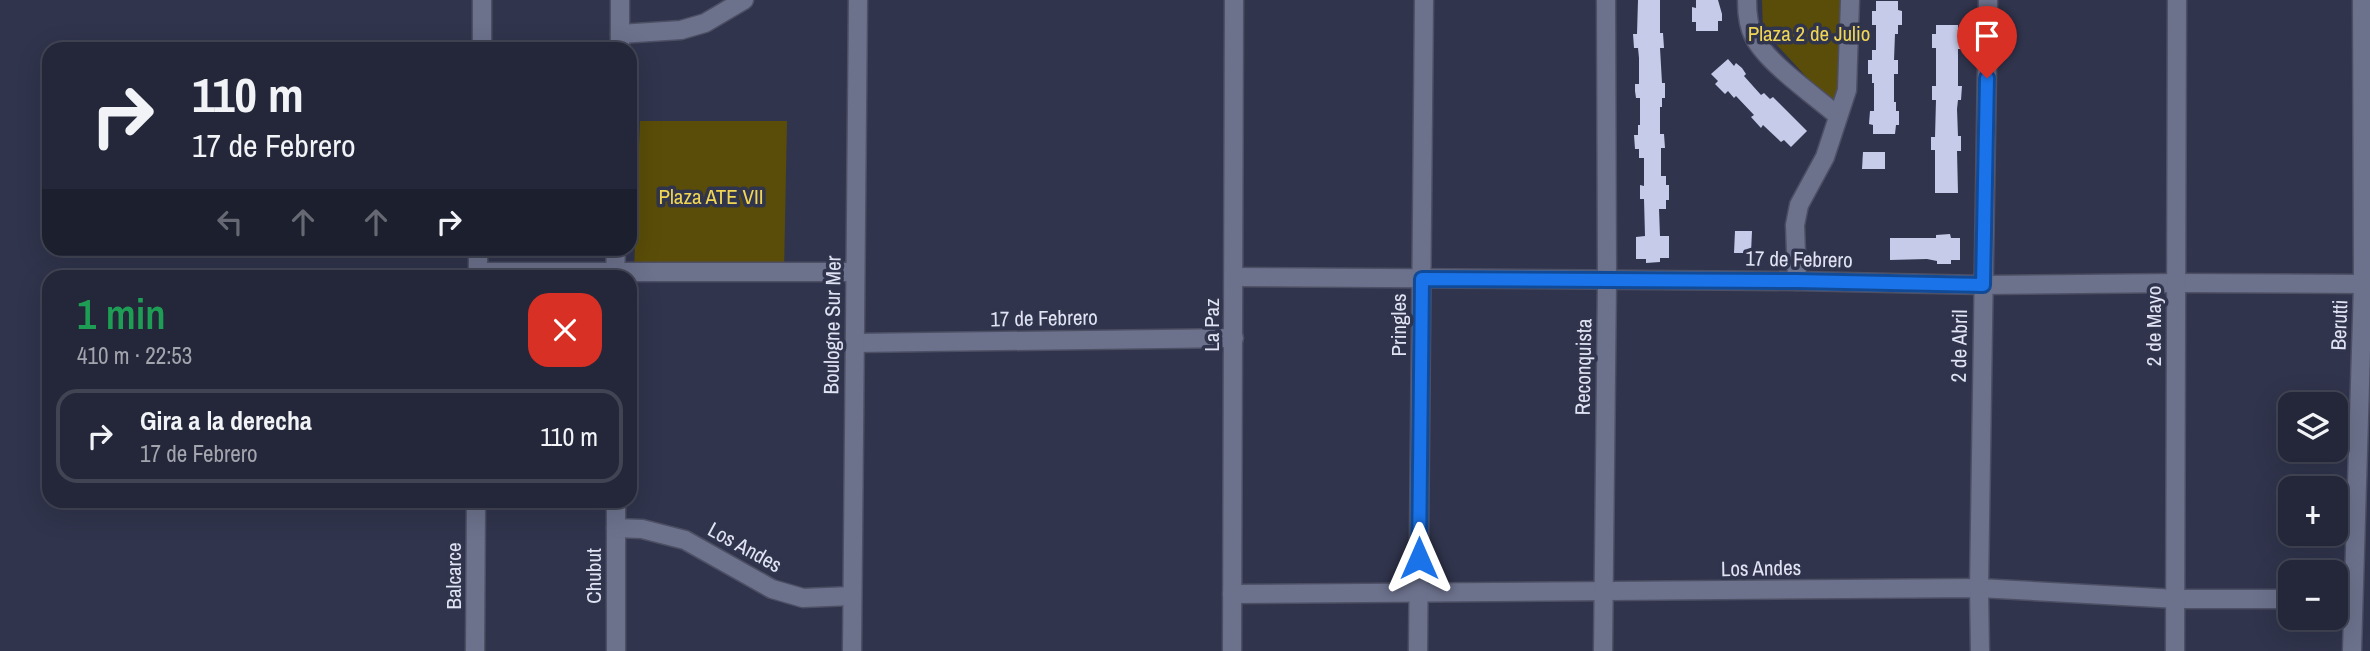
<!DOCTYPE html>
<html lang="es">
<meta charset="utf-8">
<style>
:root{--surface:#242739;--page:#2c2f41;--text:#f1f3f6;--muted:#a3a5ae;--line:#414453}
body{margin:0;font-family:"Archivo Narrow",sans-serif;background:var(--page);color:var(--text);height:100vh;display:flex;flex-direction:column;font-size:26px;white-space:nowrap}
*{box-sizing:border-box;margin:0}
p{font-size:23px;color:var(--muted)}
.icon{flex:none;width:38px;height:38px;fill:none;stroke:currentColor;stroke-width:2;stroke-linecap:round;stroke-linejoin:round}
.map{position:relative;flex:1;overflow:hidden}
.panel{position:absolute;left:42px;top:270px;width:595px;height:238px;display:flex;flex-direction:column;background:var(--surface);border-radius:21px;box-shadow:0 7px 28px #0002,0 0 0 2px var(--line)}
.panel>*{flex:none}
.guide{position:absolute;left:42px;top:42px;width:595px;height:214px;border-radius:21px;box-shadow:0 7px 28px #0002,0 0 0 2px var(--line);background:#242739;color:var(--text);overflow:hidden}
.tools{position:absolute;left:2278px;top:392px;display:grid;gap:14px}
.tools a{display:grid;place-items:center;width:70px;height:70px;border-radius:14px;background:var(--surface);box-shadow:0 7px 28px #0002,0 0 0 2px var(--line);font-size:35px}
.pin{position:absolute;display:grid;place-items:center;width:60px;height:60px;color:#fff;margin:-72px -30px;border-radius:50% 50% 50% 0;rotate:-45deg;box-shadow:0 0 7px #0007}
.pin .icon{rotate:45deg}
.me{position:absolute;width:77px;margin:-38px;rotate:0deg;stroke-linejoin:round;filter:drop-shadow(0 0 5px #0008)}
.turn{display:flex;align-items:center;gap:24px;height:147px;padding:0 35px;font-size:32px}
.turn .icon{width:91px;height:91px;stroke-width:2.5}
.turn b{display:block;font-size:49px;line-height:60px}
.lanes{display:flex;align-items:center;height:66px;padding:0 35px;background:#0003;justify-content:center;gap:35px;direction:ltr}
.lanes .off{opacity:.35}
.round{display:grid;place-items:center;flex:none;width:74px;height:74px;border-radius:21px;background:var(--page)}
.headline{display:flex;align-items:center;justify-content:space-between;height:119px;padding:0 35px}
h1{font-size:42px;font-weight:600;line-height:52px;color:#1e9e55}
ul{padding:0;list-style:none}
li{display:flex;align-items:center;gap:21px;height:94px;margin:0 14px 10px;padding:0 21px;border:4px solid var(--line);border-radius:21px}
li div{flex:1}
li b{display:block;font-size:26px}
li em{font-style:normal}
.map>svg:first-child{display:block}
</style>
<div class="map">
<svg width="2370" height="651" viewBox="0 0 2370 651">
<rect width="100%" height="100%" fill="#30344c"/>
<g fill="#5a4d09">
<polygon points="1762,0 1842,0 1842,78 1836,102 1812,83 1763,30"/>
<polygon points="640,121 787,121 784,272 634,271"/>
</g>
<g fill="#c5cbe9">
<polygon points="1638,0 1660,0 1660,33 1663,33 1664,48 1660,48 1662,83 1665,83 1665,98 1662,98 1662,107 1660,107 1660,134 1664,134 1665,148 1661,148 1661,176 1666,176 1666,185 1669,185 1669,200 1666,200 1666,209 1659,209 1660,236 1669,236 1669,258 1660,258 1660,262 1646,263 1646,259 1636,259 1636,237 1645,236 1644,199 1640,199 1640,185 1644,186 1644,158 1639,158 1639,149 1635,149 1634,135 1638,135 1638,125 1640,125 1640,98 1636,98 1635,91 1635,84 1639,84 1639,58 1638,48 1634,48 1633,34 1637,34"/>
<polygon points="1696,0 1718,0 1722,14 1722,21 1718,21 1718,31 1696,31 1696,22 1692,22 1692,7 1696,8"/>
<polygon points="1876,1 1898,1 1898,10 1902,11 1902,25 1898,25 1898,34 1895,34 1894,60 1898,60 1898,74 1894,74 1894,102 1896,102 1896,111 1899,111 1899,125 1896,125 1895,134 1873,134 1873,125 1869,124 1870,111 1874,111 1874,83 1872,83 1872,74 1868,74 1868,60 1872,60 1872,50 1876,50 1876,25 1872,25 1872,11 1876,11"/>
<polygon points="1936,25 1958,25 1958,34 1961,34 1961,49 1958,49 1958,86 1962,86 1961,100 1958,100 1957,109 1958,136 1961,136 1961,151 1957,151 1958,193 1935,193 1935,150 1931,150 1931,137 1935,137 1936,100 1932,100 1932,86 1936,86 1936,48 1932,48 1932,34 1936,34"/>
<polygon points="1728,59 1734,66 1736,63 1742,68 1746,74 1744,76 1761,95 1764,93 1770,99 1773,97 1807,131 1791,147 1784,140 1781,142 1763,125 1761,128 1751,117 1754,115 1736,96 1734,98 1728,91 1725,94 1715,84 1718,81 1711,74"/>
<polygon points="1863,152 1885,152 1885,169 1862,169"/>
<polygon points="1735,231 1752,231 1751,253 1734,253"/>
<polygon points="1950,234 1951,238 1960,238 1960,260 1951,260 1951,264 1937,264 1937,261 1927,259 1890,260 1890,238 1936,238 1936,235"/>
</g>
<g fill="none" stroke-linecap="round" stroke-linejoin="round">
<g stroke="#4d4f64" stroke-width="21">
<g id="minor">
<path d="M 1747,0 C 1747,13 1748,26 1754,37 C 1767,63 1815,96 1838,116"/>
<polyline points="620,34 681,30 705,23 744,0"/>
<polyline points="482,49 482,0"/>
<polyline points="620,49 620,0"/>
<polyline points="478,272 855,272"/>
<polyline points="478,276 478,248"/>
<polyline points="615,276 616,248"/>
<polyline points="1234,277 1797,281 1983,285 2176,283 2363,284"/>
<polyline points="1797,281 1795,225 1799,205 1825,157 1847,90 1850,0"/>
<polyline points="855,343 1234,338"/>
<polyline points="616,500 616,651"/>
<polyline points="616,528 642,529 685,540 772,589 803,598 852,596"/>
<polyline points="1232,594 1979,588 2177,599 2291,599"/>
<polyline points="475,651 476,500"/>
<polyline points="852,651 858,0"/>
<polyline points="1232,651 1234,0"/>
<polyline points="1418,651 1424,0"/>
<polyline points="1603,651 1607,281 1606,0"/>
<polyline points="1980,651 1979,588 1988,0"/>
<polyline points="2175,651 2177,0"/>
<polyline points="2352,651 2363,284 2362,0"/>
</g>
</g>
<use href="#minor" stroke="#6c718c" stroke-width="18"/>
</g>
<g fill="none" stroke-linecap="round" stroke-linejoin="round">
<g stroke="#114b97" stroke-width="18">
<polyline id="route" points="1419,558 1422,279 1797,281 1983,285 1987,78"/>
</g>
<use href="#route" stroke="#1a73e8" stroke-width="12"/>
</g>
<g text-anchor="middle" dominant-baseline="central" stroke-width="7" stroke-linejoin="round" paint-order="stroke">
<g font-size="21" fill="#f1d654" stroke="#30344c">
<text x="1809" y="33">Plaza 2 de Julio</text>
<text x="711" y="196">Plaza ATE VII</text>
</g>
<g font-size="21" fill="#e0e3f3" stroke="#30344c">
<text transform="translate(1799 259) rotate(1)">17 de Febrero</text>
<text transform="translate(1044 318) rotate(-1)">17 de Febrero</text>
<text transform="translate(832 325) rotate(-89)">Boulogne Sur Mer</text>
<text transform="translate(1211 325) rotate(-90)">La Paz</text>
<text transform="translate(1398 325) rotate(-90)">Pringles</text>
<text transform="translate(2339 325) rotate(-88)">Berutti</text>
<text transform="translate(2153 326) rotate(-90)">2 de Mayo</text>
<text transform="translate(1959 346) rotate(-89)">2 de Abril</text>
<text transform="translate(1583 367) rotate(-89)">Reconquista</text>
<text transform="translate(745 547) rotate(29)">Los Andes</text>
<text transform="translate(1761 568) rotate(-1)">Los Andes</text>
<text transform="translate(453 576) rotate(-90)">Balcarce</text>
<text transform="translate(593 576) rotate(-90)">Chubut</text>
</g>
</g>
</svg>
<div class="tools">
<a><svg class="icon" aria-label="layers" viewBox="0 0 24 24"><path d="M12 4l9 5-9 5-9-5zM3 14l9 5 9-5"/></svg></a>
<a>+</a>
<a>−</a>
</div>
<div class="pin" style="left:1987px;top:78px;background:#d93025"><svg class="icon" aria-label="arrive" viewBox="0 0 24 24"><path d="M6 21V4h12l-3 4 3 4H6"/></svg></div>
<svg class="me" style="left:1419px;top:558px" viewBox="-20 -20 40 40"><path d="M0-17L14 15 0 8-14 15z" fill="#1a73e8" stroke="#fff" stroke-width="4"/></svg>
<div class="guide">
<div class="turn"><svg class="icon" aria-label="right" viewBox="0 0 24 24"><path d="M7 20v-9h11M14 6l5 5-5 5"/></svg><div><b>110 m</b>17 de Febrero</div></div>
<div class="lanes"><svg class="icon off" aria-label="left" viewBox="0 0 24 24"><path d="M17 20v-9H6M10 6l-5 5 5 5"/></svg><svg class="icon off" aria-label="ahead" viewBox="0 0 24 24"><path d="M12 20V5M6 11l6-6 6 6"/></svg><svg class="icon off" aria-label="ahead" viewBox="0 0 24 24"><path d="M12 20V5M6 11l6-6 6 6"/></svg><svg class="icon" aria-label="right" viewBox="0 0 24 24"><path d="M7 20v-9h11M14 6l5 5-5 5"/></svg></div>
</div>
<section class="panel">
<div class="headline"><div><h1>1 min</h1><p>410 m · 22:53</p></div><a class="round" style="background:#d93025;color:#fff"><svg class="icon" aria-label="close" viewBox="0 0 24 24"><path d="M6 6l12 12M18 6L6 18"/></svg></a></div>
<ul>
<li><svg class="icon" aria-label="right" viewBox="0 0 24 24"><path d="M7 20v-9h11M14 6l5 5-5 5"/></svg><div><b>Gira a la derecha</b><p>17 de Febrero</p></div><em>110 m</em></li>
</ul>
</section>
</div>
